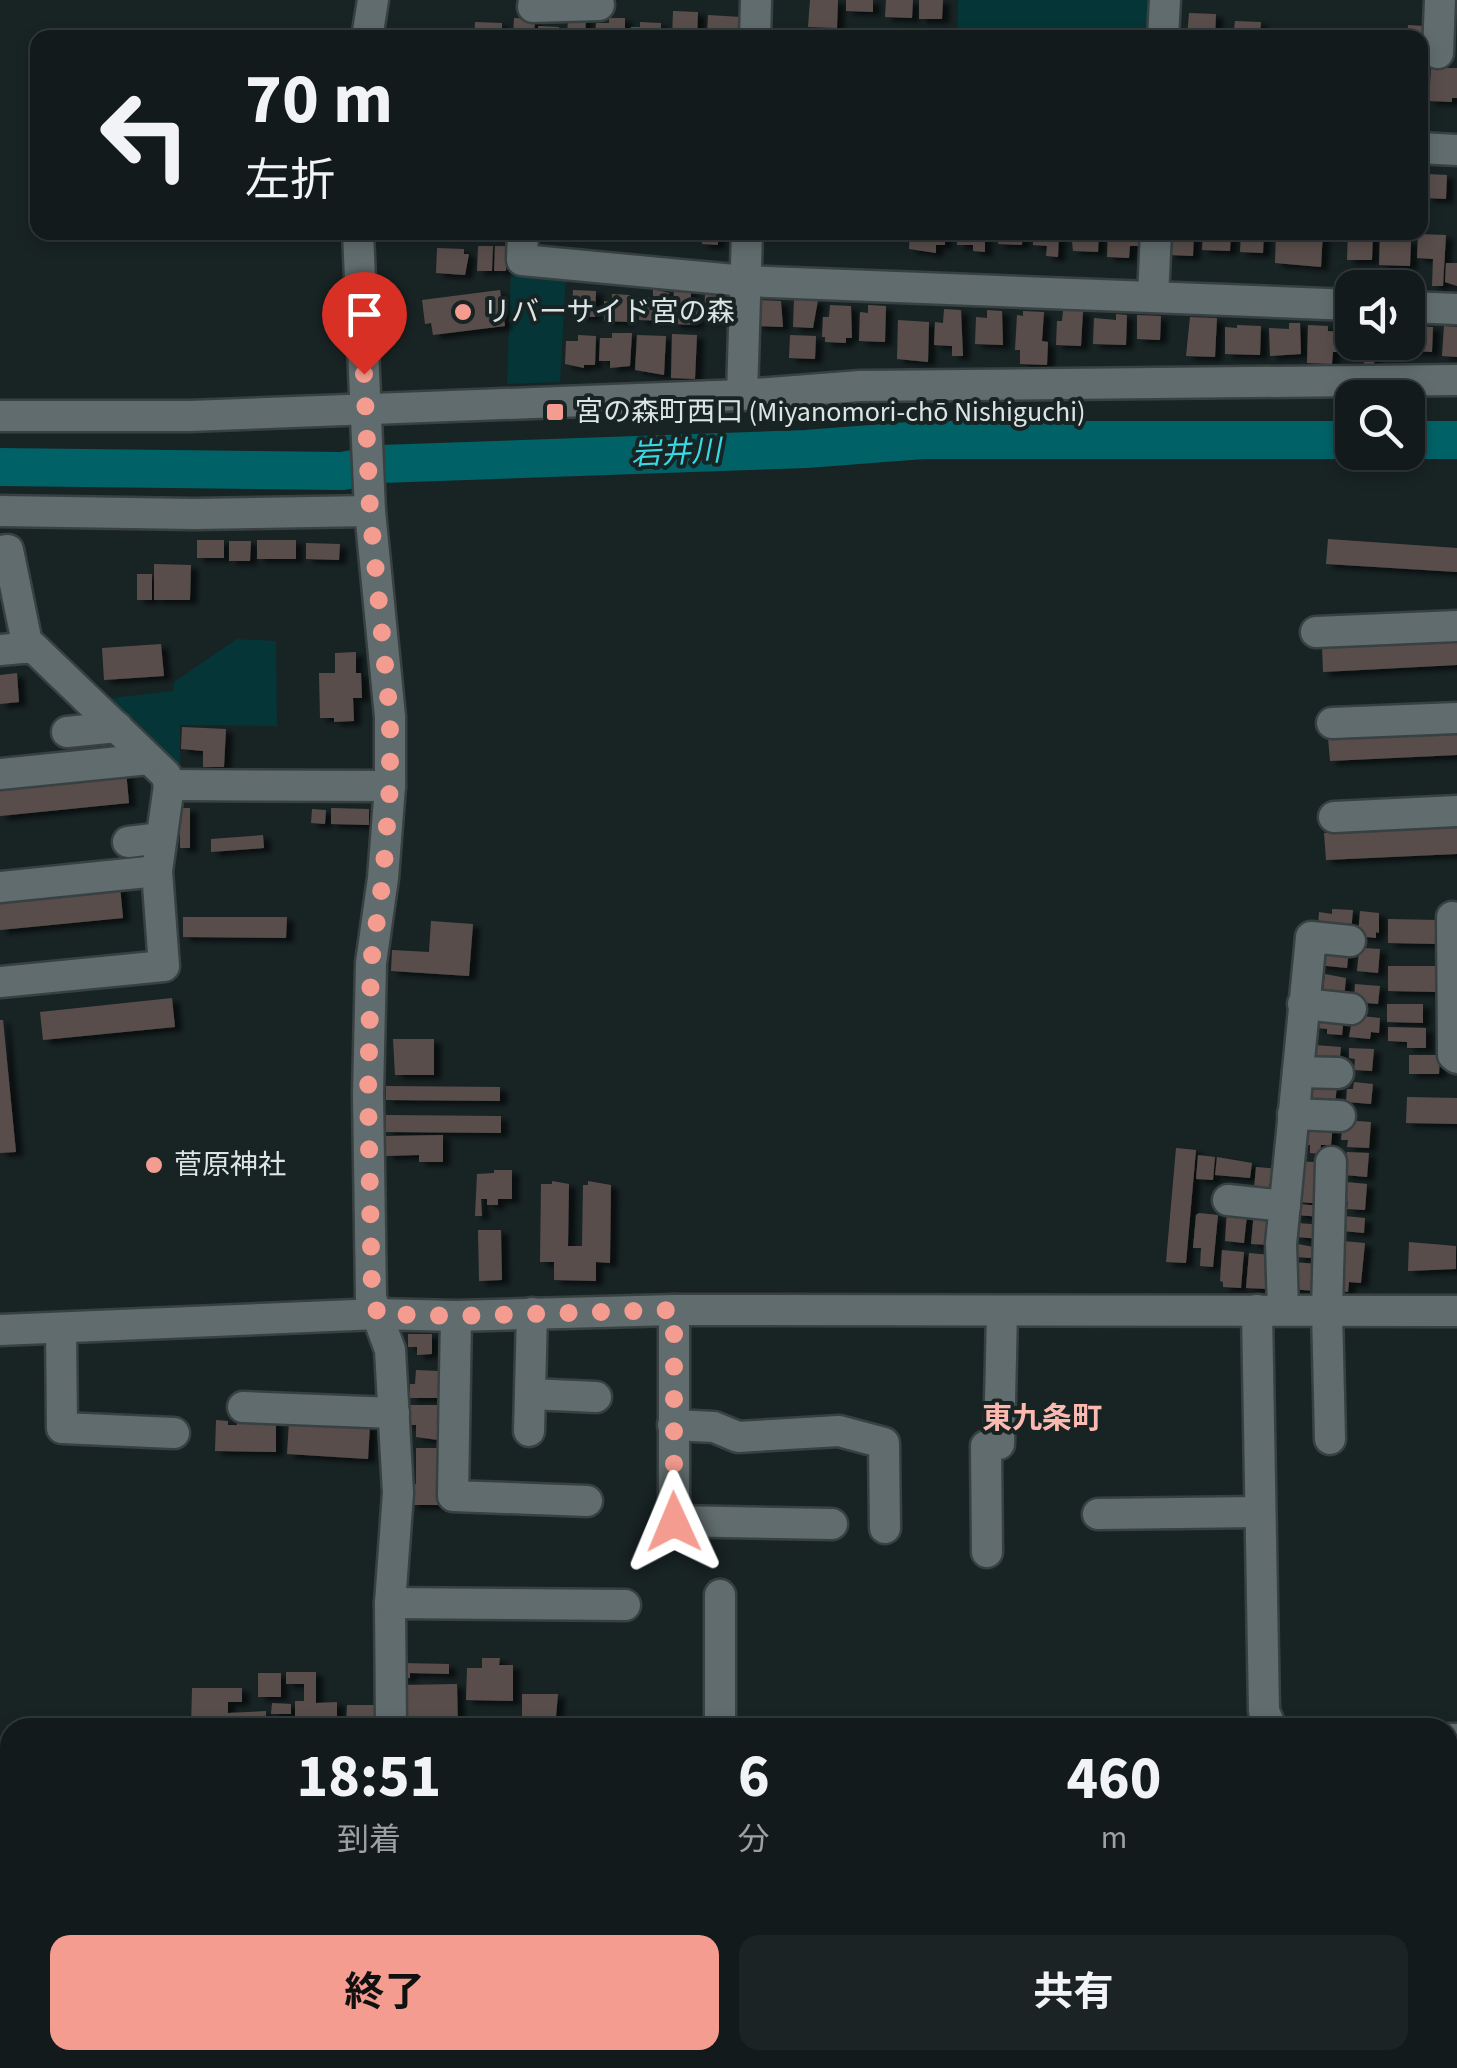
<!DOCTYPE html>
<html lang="ja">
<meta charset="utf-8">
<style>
:root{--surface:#121a1b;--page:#1b2324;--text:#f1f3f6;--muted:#9ca1a3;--line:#31383a;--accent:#f59c90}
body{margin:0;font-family:"Source Sans 3","Noto Sans JP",sans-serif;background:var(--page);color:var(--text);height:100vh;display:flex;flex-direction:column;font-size:38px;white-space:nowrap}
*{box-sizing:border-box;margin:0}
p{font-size:32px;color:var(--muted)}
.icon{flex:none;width:55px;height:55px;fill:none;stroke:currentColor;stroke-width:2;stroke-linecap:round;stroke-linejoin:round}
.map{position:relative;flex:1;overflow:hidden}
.drawer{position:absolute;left:0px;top:1718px;width:1458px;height:352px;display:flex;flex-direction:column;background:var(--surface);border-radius:30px 30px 0 0;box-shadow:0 5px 15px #0003,0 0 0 2px var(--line)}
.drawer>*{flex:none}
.guide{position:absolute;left:30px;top:30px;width:1398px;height:210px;border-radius:20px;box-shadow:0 5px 15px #0003,0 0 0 2px var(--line);background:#121a1b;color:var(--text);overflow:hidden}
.fabs{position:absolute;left:1335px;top:270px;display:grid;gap:20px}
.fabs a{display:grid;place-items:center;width:90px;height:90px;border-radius:20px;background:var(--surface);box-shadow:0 5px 15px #0003,0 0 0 2px var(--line);font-size:50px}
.pin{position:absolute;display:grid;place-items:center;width:85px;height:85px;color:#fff;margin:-102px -42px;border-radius:50% 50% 50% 0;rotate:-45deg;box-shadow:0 0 10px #0007}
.pin .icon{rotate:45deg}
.me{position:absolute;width:110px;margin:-55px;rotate:359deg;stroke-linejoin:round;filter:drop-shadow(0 0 8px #0008)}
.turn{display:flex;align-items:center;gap:35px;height:210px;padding:0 50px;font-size:45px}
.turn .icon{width:130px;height:130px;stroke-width:2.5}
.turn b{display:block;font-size:70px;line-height:85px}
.eta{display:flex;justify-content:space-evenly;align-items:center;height:170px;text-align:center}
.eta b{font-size:60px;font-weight:700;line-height:70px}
.primary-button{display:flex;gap:20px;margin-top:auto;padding:20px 50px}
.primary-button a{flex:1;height:115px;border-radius:20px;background:var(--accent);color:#111;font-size:40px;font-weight:700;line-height:115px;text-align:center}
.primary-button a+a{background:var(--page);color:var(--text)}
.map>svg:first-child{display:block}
</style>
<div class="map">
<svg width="1457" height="2068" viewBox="0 0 1457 2068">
<defs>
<filter id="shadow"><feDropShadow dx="7" dy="4" stdDeviation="2.5" flood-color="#0009"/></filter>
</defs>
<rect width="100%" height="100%" fill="#182324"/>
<g fill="#063538">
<polygon points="958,0 1155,0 1154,37 957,38"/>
<polygon points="511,269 566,274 560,382 507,384"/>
<polygon points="237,639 276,641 277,726 180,725 180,775 103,699 173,691 174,682"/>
</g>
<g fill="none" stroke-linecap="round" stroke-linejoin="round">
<g stroke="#006267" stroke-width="38">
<polyline points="1408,440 1457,440"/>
<polyline points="0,467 342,471 381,464 806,449 923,440 1352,440"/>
</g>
</g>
<g fill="#594e4c" filter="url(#shadow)">
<polygon points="810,0 838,0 837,28 808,27"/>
<polygon points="846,0 873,0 873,12 846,11"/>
<polygon points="886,0 913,0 912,18 885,17"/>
<polygon points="919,0 943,0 942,19 919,19"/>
<polygon points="673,11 698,12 697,38 672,38"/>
<polygon points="1189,13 1216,14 1215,38 1187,37"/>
<polygon points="708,15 741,17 741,37 707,35"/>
<polygon points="514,18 535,19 534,38 513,38"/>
<polygon points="568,18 586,18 585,38 567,38"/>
<polygon points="609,18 625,18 625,38 595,38 596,23 609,23"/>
<polygon points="1235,21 1261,22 1260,38 1233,38"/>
<polygon points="475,22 502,23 502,38 474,38"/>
<polygon points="640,22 661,23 661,38 630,38 631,27 640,27"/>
<polygon points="1408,25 1425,26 1424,52 1420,52 1420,38 1407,38"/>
<polygon points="538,26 559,27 558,38 538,38"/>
<polygon points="439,29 465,30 465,38 430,38 430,33 438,33"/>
<polygon points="1431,68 1457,68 1457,98 1452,98 1452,102 1429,101"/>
<polygon points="1427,174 1447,175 1446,199 1426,198"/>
<polygon points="702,232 718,232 718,245 702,244"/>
<polygon points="910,232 945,232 945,245 936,245 936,253 909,249"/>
<polygon points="958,232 985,232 985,252 973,251 973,245 957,245"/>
<polygon points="999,232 1023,232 1022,245 998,244"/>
<polygon points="1033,232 1059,232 1058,257 1046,256 1047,246 1033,245"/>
<polygon points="1071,232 1099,232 1098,252 1073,251"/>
<polygon points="1108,232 1141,232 1141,246 1130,246 1129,258 1107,257"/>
<polygon points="1170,232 1194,233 1193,256 1169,255"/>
<polygon points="1203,232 1231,232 1230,251 1202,250"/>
<polygon points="1241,232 1264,232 1263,253 1240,252"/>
<polygon points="1276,232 1323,232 1321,267 1275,263"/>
<polygon points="1348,232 1373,232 1372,260 1347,260"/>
<polygon points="1418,234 1446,235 1443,286 1432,286 1433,259 1417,258"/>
<polygon points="1380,235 1411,241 1410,266 1379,265"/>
<polygon points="478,246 493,246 492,271 477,271"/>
<polygon points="495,246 507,246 506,271 494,271"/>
<polygon points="437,248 464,249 464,254 469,254 465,275 436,273"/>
<polygon points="1446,263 1457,263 1457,286 1445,282"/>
<polygon points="674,287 691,290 691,298 698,298 697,325 673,324"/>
<polygon points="653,289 669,293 667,321 639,320 640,297 653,298"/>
<polygon points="500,290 505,326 433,335 431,323 425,324 422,300"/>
<polygon points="573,290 596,291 595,317 572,316"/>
<polygon points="705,293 726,295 725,321 704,321"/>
<polygon points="612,294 630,295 629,322 604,321 604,301 612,302"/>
<polygon points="794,299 818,300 813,328 793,327"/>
<polygon points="759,300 781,301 783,327 756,326"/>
<polygon points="830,305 851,306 852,338 846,338 846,343 825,342 825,337 822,337 823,317 829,317"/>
<polygon points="868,305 886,306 885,342 859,341 860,312 868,313"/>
<polygon points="944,309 961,310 963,356 952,356 952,346 934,345 935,322 943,323"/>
<polygon points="987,310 1002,311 1003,345 975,344 976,317 987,318"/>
<polygon points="1023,311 1044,312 1042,341 1048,342 1047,365 1020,364 1020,350 1015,350 1017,315 1023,316"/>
<polygon points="1063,311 1083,311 1081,346 1056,345 1057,321 1062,321"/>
<polygon points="1116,314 1127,315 1126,345 1093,344 1094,318 1116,320"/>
<polygon points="1137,315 1161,316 1160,340 1137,339"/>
<polygon points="1190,317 1217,318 1215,357 1186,356"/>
<polygon points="898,320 929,322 928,362 897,359"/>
<polygon points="1289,323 1300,323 1301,354 1270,356 1269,328 1289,329"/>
<polygon points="1349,324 1352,324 1352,342 1375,342 1374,365 1364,364 1364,347 1348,347"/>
<polygon points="1237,325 1261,326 1260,355 1225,354 1225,327 1237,328"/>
<polygon points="1308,325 1328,326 1328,331 1341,332 1340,352 1333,352 1332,364 1307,363"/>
<polygon points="1408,326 1433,327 1432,352 1397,350 1397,342 1408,342"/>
<polygon points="1444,326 1457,327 1457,357 1442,356"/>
<polygon points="612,333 632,333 630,366 610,368 610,361 599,361 600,338 612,338"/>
<polygon points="672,334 697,335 695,379 671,378"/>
<polygon points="578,335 596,336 595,365 584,365 584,368 565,364 566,341 578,341"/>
<polygon points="637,335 666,336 664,375 635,370"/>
<polygon points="790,335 816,336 815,359 789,358"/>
<polygon points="1328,539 1457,548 1457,572 1326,564"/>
<rect x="197" y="540" width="27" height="18"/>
<rect x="257" y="540" width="39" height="19"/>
<polygon points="229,541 251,541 250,561 229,561"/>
<polygon points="306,543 340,544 339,560 306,559"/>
<polygon points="154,564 191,565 190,600 154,600"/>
<rect x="137" y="574" width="15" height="26"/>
<polygon points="1457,641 1457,665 1323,672 1322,647"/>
<polygon points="161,644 164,676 104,680 102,648"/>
<polygon points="356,652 356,673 361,673 362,698 353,698 354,721 334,722 334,718 320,718 319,673 335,673 335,653"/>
<polygon points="17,673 19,702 0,704 0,675"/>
<polygon points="182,727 226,729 224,767 203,767 203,751 181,749"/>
<polygon points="1457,732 1457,755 1330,761 1328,738"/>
<polygon points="126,771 129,803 0,816 0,784"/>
<rect x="180" y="808" width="10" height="40"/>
<polygon points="331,808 369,809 369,825 331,824"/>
<polygon points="312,809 326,810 325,824 311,823"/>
<polygon points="1457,827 1457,854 1326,860 1324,833"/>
<polygon points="263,835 264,848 211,852 211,839"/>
<polygon points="120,886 123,918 0,930 0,898"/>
<polygon points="1332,909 1353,910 1351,932 1318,927 1319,912 1332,914"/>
<polygon points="1360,911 1379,913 1379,933 1376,932 1376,938 1358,936"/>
<polygon points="183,917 287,917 286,938 183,937"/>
<polygon points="1388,919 1437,920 1437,944 1388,943"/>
<polygon points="431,921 473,924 469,976 391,971 392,950 429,952"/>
<polygon points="1363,948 1380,949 1378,973 1357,971 1359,950"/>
<polygon points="1324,949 1349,950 1347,968 1317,965"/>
<polygon points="1388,966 1437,966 1437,992 1388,991"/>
<polygon points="1325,974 1346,978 1344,999 1322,997"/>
<polygon points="1355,984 1380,986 1378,1004 1354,1002"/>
<polygon points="172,998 175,1027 43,1040 40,1012"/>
<polygon points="1387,1004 1423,1004 1423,1023 1387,1022"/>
<polygon points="1353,1015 1380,1018 1379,1033 1371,1032 1370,1039 1349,1037"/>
<polygon points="1344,1016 1342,1035 1327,1034 1327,1029 1317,1028 1318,1018"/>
<polygon points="0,1020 3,1020 16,1152 0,1153"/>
<polygon points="1388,1027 1426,1028 1426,1048 1407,1048 1407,1042 1388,1041"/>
<polygon points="393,1039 434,1039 434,1075 395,1075"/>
<polygon points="1315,1045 1341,1047 1339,1066 1313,1064"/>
<polygon points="1349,1048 1374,1049 1372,1071 1354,1070 1355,1059 1349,1058"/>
<polygon points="1409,1055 1440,1055 1439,1074 1409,1074"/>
<polygon points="1354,1082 1373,1084 1371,1104 1346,1102 1347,1089 1353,1089"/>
<polygon points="1308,1083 1337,1085 1335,1105 1308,1103"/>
<polygon points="386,1086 500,1087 500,1101 386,1100"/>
<polygon points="1407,1097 1457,1098 1457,1124 1406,1123"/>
<polygon points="386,1115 501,1116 501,1133 386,1132"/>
<polygon points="1343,1120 1371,1122 1369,1148 1347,1147 1348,1140 1341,1140"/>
<polygon points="1306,1122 1333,1124 1331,1145 1321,1145 1320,1154 1310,1153 1310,1145 1304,1145"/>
<polygon points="443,1135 443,1162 419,1162 419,1155 386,1156 386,1136"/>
<polygon points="1176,1148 1196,1150 1186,1263 1166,1262"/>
<polygon points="1347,1152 1369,1153 1367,1177 1344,1175 1343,1155 1346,1156"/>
<polygon points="1198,1155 1215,1157 1213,1180 1196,1179"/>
<polygon points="1217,1157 1252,1163 1250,1178 1215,1175"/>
<polygon points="1299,1161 1326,1163 1323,1204 1299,1202"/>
<polygon points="1256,1167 1280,1169 1279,1185 1269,1184 1269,1189 1254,1188"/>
<polygon points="494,1170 512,1170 512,1199 498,1199 498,1205 487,1205 487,1199 481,1199 482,1216 475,1216 477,1174 494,1173"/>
<polygon points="552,1181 569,1184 568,1246 582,1246 583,1185 588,1185 588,1181 611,1185 610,1263 596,1262 596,1281 554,1280 554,1262 540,1262 541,1184 552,1184"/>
<polygon points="1346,1182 1367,1184 1365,1210 1347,1209 1348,1202 1341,1201"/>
<polygon points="1297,1204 1323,1206 1322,1217 1296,1215"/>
<polygon points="1227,1209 1247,1215 1244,1243 1225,1241"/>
<polygon points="1254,1211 1277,1213 1271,1245 1251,1244"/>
<polygon points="1199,1213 1218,1215 1213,1267 1200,1266 1201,1248 1193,1248 1196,1215"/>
<polygon points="1344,1216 1365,1218 1364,1233 1342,1231"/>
<polygon points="1298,1223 1322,1225 1321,1239 1296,1237"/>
<polygon points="478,1230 501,1230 502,1280 479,1281"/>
<polygon points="1342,1241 1365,1243 1361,1283 1349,1282 1348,1292 1338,1291"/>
<polygon points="1409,1242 1456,1246 1456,1269 1408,1271"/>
<polygon points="1298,1244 1323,1249 1322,1259 1297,1257"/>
<polygon points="1222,1250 1244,1252 1241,1288 1223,1287 1223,1282 1220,1281"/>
<polygon points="1249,1253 1271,1255 1268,1289 1246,1288"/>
<polygon points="1291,1262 1319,1264 1316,1291 1289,1289"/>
<polygon points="408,1334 432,1334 432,1354 417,1355 417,1347 408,1347"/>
<polygon points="416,1370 439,1371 439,1398 410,1398 410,1384 415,1384"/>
<polygon points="407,1405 438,1405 438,1440 416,1437 416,1425 407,1425"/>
<polygon points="216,1420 228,1421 228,1425 237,1425 237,1421 276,1421 276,1452 215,1451"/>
<polygon points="309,1420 370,1425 368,1459 287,1454 289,1421 309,1426"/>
<polygon points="416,1448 439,1448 439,1505 411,1505 411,1484 416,1484"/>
<polygon points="482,1658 500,1658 499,1665 513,1665 513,1701 466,1700 467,1668 482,1668"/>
<polygon points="401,1663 449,1664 449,1674 410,1673 410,1678 401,1678"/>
<polygon points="286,1672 316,1672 316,1703 337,1702 337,1728 295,1728 295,1701 304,1701 304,1684 286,1684"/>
<rect x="258" y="1673" width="23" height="24"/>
<polygon points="457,1684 458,1728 447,1728 447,1717 440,1717 440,1719 404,1717 403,1685"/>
<polygon points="192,1688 242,1688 242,1702 228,1702 228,1713 266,1711 266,1728 191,1728"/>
<polygon points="522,1694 558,1694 555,1728 522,1727"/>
<polygon points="272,1703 291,1704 291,1714 271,1714"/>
<polygon points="347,1705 382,1705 382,1728 346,1728"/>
<polygon points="292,1718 293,1728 270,1728 270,1719"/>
<polygon points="0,1934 10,1935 10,1965 0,1964"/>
<rect x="394" y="2060" width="34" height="8"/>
<polygon points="443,2060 469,2060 468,2068 443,2068"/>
<polygon points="521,2060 556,2060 555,2064 552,2068 530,2068 530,2064 521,2063"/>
<polygon points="755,2060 803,2062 802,2068 755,2068"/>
<rect x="1041" y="2060" width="42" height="8"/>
<rect x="1392" y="2060" width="38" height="8"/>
</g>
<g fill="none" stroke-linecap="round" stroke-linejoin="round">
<g stroke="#384041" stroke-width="35">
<g id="minor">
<polyline points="534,0 533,7 599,5"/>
<polyline points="367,38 373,0"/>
<polyline points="755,38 756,0"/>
<polyline points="1163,38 1165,0"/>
<polyline points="1438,53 1440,0"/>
<polyline points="1420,148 1457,150"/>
<polyline points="358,232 370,511 390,717 390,786 383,878 371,963 368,1094 371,1298 390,1350 398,1493 390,1603 391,1728"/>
<polyline points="523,232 522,260 745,281 1352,305"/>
<polyline points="1153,297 1156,232"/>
<polyline points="1408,307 1457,309"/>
<polyline points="742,395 747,232"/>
<polyline points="0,416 190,416 742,395 860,386 1457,380"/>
<polyline points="0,511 194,514 370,511"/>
<polyline points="0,551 8,550 28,648"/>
<polyline points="1316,632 1457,626"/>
<polyline points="0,650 33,647 166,775 169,785 157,871 164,966 0,982"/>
<polyline points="1332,723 1457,718"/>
<polyline points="67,732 117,727"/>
<polyline points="0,774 149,759"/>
<polyline points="169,785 390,786"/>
<polyline points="1334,817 1457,811"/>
<polyline points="128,842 161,838"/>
<polyline points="0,887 157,871"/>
<polyline points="1452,917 1453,1055 1457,1058"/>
<polyline points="1303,1004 1351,1009"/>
<polyline points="1298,1072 1338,1073"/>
<polyline points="1293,1114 1340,1116"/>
<polyline points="1228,1200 1285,1206"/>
<polyline points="674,1310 674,1521 832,1524"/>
<polyline points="1257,1310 1264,1711 1271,1728"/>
<polyline points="1283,1310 1281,1244 1311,937 1350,941"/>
<polyline points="456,1316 453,1496 587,1501"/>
<polyline points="61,1328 62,1428 174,1433"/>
<polyline points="0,1330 378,1314 456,1316 674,1310 1457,1311"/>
<polyline points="531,1394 596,1397"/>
<polyline points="243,1407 394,1413"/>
<polyline points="673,1425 714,1427 738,1437 839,1431 884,1443 885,1528"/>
<polyline points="529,1431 532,1313"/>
<polyline points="1330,1439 1327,1310 1331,1162"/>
<polyline points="1098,1514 1259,1512"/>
<polyline points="987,1552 986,1446 999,1444 1002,1312"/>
<polyline points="720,1595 720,1728"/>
<polyline points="390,1603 625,1605"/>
<polyline points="1448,1739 1457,1739"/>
<polyline points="389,2060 390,2068"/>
<polyline points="1306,2068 1306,2060"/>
</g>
</g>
<use href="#minor" stroke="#606c6d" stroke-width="30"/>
</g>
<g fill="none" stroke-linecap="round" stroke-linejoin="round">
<polyline stroke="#f59c90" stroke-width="18" stroke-dasharray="0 32.4" points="364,374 370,511 390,716 390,786 383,878 371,963 368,1094 372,1298 378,1314 456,1316 674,1310 674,1522"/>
</g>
<g fill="#f59c90" stroke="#182324" stroke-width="4">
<circle cx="463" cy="312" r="10"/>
<rect x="545" y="402" width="20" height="20" rx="5"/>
<circle cx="154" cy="1165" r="10"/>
</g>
<g text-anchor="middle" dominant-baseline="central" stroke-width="8" stroke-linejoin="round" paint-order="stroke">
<g font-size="28" fill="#dde4e4" stroke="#182324" text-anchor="start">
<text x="483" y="312">リバーサイド宮の森</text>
<text x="575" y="412">宮の森町西口 (Miyanomori-chō Nishiguchi)</text>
<text x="174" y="1165">菅原神社</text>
</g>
<g font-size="30" font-style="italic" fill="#39d9e4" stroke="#182324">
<text transform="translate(676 453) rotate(-3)">岩井川</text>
</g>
<g font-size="30" font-weight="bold" fill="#fcb9af" stroke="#182324">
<text x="1042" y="1418">東九条町</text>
</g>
</g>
</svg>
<div class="fabs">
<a><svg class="icon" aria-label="sound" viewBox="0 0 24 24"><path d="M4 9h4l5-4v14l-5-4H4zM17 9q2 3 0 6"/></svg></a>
<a><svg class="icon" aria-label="search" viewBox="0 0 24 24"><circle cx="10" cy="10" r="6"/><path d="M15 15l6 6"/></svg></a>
</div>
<div class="pin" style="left:364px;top:374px;background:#d93025"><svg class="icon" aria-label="arrive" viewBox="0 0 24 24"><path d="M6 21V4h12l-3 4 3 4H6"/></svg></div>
<svg class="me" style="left:674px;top:1522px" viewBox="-20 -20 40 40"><path d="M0-17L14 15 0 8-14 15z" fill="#f59c90" stroke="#fff" stroke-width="4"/></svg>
<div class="guide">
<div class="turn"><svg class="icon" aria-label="left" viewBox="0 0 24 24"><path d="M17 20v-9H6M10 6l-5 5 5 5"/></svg><div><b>70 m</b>左折</div></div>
</div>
<section class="drawer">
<div class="eta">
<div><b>18:51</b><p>到着</p></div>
<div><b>6</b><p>分</p></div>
<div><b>460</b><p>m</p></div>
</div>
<div class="primary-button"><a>終了</a><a>共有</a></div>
</section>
</div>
